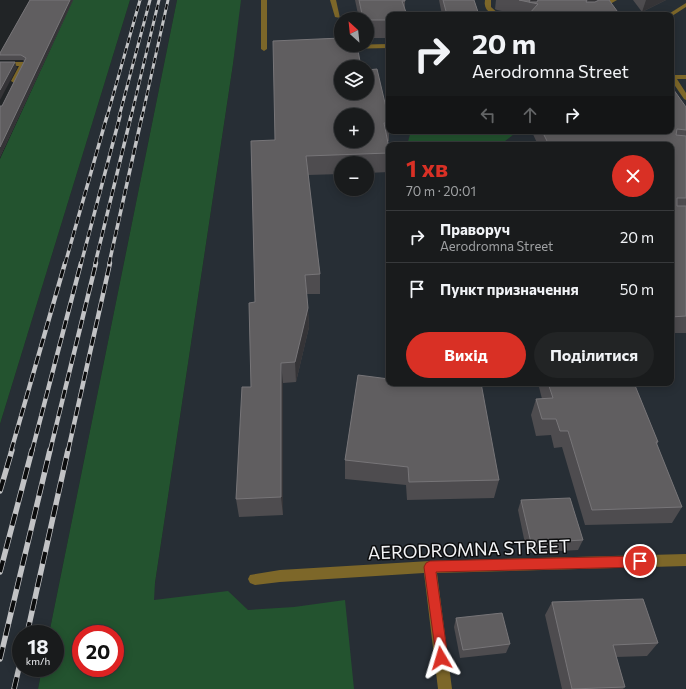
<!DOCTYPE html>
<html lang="uk">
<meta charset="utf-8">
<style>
:root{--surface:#191b1c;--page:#222425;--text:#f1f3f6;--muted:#9fa1a3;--line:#37393b;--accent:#d93025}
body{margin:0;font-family:Commissioner,sans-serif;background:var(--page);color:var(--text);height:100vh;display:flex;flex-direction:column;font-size:15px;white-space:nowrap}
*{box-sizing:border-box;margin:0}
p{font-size:13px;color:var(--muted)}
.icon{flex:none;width:22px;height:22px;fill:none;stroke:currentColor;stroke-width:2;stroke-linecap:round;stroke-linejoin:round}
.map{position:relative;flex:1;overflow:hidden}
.sheet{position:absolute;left:386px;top:142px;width:288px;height:244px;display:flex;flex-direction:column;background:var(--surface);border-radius:8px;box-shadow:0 2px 10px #0003,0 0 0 1px var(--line)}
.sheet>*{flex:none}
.top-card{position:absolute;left:386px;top:12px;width:288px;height:122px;border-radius:8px;box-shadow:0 2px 10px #0003,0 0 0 1px var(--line);background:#191b1c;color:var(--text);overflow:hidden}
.needle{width:26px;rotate:333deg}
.tools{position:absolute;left:334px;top:12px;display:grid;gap:8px}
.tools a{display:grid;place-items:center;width:40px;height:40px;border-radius:50%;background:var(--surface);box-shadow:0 2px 10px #0003,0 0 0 1px var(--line);font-size:20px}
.speed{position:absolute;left:12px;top:625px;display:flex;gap:8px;font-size:20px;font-weight:700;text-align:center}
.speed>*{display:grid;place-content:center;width:52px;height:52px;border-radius:50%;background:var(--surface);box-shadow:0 2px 10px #0003,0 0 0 1px var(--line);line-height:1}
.speed small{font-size:10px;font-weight:400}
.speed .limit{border:6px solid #d22;background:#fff;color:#111}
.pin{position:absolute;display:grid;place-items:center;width:34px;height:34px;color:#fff;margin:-17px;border:2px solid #fff;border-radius:50%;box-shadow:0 1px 4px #0007}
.me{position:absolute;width:44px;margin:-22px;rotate:353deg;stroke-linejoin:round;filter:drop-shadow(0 0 3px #0008)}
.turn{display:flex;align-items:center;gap:14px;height:84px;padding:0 20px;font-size:18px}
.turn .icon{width:52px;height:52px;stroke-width:2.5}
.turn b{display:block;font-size:28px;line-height:34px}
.lanes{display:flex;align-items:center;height:38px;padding:0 20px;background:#0003;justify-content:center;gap:20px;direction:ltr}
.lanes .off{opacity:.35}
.round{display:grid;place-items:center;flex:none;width:42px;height:42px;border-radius:21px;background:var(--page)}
.head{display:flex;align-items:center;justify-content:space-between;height:68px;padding:0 20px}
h1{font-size:24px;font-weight:700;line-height:30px;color:var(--accent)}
.cta{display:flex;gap:8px;margin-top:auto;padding:8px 20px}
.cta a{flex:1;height:46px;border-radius:24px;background:var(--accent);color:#fff;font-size:16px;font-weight:700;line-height:46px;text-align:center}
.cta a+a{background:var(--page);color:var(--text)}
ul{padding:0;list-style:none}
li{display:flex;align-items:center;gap:12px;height:52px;padding:0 20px;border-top:1px solid var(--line)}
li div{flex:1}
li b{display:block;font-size:15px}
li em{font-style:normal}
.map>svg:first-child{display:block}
</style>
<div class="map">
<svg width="686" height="689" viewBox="0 0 686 689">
<rect width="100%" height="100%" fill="#212426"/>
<g fill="#272e35" fill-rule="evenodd">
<polygon points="130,0 177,0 49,634 21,634 21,668 42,668 38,689 0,689 0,424"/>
<path d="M 240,0 L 686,0 L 686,689 L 142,689 L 155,583 L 233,64 ZM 389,15 L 671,15 L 671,131 L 389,131 ZM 341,19 L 367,19 L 367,45 L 341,45 ZM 341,67 L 367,67 L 367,93 L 341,93 ZM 341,115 L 367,115 L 367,141 L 341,141 ZM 389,145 L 671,145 L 671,383 L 389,383 ZM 341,163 L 367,163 L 367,189 L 341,189 Z"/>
</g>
<g fill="#23532f" fill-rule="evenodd">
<polygon points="73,0 130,0 0,424 0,159"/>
<path d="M 177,0 L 241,0 L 233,64 L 155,583 L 154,600 L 228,591 L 248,610 L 294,607 L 345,600 L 354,689 L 38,689 L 42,668 L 55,668 L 55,634 L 49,634 ZM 81,634 L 115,634 L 115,668 L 81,668 Z"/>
<polygon points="411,131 518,131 500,145 407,145"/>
</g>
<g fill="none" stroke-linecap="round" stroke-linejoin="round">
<g fill="#7d6729" fill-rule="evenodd">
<polygon points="261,0 267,0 267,49 264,51 261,49"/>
<polygon points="330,0 336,0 340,18 335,17"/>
<path d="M 485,0 L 491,0 L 491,7 L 500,15 C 491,15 483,10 485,0 Z"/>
<polygon points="610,0 617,0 591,15 584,15"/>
<polygon points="686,3 686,7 672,16 667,15"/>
<polygon points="389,44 389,48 343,49 340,47 343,45"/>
<polygon points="0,62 23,62 26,64 17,81 14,83 11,81 19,66 0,66"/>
<polygon points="671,75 686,75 686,79 677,79 686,93 686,100 684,99 671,80"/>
<polygon points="686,554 686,566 437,573 452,689 438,689 424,573 280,582 255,585 250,583 248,579 250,575 280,570 430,561"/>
</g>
<g stroke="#c2c3c5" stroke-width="3">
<g id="rail-far3">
<polyline points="107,117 140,0"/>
<polyline points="119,117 150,0"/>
<polyline points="131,117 159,0"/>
<polyline points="142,117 168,0"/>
</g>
</g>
<g stroke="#c2c3c5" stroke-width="3.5">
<g id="rail-far2">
<polyline points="65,264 107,116"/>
<polyline points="81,264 120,116"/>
<polyline points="95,264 131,116"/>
<polyline points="109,264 142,116"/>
</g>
</g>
<g stroke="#c2c3c5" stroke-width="4.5">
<g id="rail-far1">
<polyline points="11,451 65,263"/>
<polyline points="32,451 81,263"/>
<polyline points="50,451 96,263"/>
<polyline points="68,451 110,263"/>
</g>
</g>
<g stroke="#c2c3c5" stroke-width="5.5">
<g id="rail">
<polyline points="0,491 12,450"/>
<polyline points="0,572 32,450"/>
<polyline points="27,634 68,450"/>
<polyline points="0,659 50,450"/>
<polyline points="14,689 21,659"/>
</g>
</g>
<use href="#rail-far3" stroke="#0c0d0e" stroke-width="2" stroke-dasharray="5.5" stroke-linecap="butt"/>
<use href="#rail-far2" stroke="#0c0d0e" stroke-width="2.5" stroke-dasharray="7" stroke-linecap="butt"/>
<use href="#rail-far1" stroke="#0c0d0e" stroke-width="3" stroke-dasharray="9" stroke-linecap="butt"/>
<use href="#rail" stroke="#0c0d0e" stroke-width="4" stroke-dasharray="12" stroke-linecap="butt"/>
</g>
<g fill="#4e4c4f">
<polygon points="30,0 73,0 0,157 2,106 24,61 23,60 0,60 0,53"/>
<polygon points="355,0 405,0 405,9 389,15 389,38 367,38 367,19 359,19"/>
<polygon points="439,0 474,0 479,15 442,15"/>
<polygon points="496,0 609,0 620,15 520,15 497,10 495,9"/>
<polygon points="633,0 666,0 642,12"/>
<polygon points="341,67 389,120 389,141 388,141 389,148 389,172 367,173 367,163 341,163 341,174 308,175 320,274 320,294 307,294 309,327 296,382 283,383 283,515 239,517 236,499 251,387 255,302 275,140"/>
<polygon points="686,107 686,333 671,333 671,145 538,145 532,132 533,131 671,131"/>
<polygon points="358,375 499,480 494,498 407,500 406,485 345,479 345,460"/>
<polygon points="538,383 634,383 658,442 657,445 682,507 672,523 585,525 562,447 554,448 551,435 536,436 531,415 536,399 542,399"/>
<polygon points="521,500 583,540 578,550 527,553 518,510"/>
<polygon points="552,602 658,643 647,656 616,657 625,687 623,689 562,689 545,615"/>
<polygon points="456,618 510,644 506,653 460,658 454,627"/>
</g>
<g fill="#353437">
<polygon points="70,0 73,0 0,157 0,147"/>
<polygon points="530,0 539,0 536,4 529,2"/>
<polygon points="587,0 600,0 583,14"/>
<polygon points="646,0 666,0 642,12"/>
<polygon points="15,62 17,68 0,100 0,90"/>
<polygon points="308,308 309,327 296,382 295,362"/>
<polygon points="281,363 283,383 283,515 281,497"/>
</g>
<g fill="#605e60" stroke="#777578" fill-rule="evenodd">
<polygon points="30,0 70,0 0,147 0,106 2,106 26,58 21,55 0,55 0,53"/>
<polygon points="359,0 405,0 405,1 402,1 407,15 389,15 389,20 367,20 367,19 363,19"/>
<polygon points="443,0 474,0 479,15 447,15"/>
<polygon points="519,0 530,0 529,2 537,2 538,0 587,0 586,2 595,2 599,0 609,0 620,15 528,15 538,4"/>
<path d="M 341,38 L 341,45 L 357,45 L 361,67 L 341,67 L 341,93 L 367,93 L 367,70 L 377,69 L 389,120 L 389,123 L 384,123 L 389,148 L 389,153 L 306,156 L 320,274 L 305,275 L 308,308 L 295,362 L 281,363 L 281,497 L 236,499 L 242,387 L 251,387 L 249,303 L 255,302 L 251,141 L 275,140 L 273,41 ZM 341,115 L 367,115 L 367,141 L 341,141 Z"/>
<polygon points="0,62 15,62 0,90"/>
<polygon points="671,86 686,107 686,130 677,129 676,135 686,136 686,198 677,198 677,206 686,206 686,316 671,317 671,145 549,145 542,131 671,131"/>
<polygon points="358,375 389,379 389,383 481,383 499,480 409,482 408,467 345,460"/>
<polygon points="548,383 634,383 658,442 656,442 682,507 592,510 568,431 560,431 556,419 542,419 536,399 553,398"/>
<polygon points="570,498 583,540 531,543 521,500"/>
<polygon points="643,599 658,643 613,645 625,687 572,689 552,602"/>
<polygon points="502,613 510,644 463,650 456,618"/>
</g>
<polygon fill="#d93025" stroke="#8d1f18" points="640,556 644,557 645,561 644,565 640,567 436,572 448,658 446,663 441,665 437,663 424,567 426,563 430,561"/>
<g text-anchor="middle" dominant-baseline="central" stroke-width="3" stroke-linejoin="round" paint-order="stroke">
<g font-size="18" fill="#f2f3f5" stroke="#0c0d0e">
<text transform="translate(469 549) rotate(-2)">AERODROMNA STREET</text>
</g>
</g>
</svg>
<div class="tools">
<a><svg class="needle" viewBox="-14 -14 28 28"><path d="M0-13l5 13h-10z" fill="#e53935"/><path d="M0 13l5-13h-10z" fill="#9fa1a3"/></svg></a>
<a><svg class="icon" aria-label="layers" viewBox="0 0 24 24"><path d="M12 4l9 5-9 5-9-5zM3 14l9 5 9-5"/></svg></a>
<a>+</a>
<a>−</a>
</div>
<div class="speed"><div>18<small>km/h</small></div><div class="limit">20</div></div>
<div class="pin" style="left:640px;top:561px;background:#d93025"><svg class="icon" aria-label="arrive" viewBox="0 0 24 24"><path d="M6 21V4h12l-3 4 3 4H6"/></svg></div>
<svg class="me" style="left:441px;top:658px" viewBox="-20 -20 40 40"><path d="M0-17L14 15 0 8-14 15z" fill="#d93025" stroke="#fff" stroke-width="4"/></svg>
<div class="top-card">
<div class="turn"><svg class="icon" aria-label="right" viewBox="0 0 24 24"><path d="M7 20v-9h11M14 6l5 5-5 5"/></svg><div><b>20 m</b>Aerodromna Street</div></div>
<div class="lanes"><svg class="icon off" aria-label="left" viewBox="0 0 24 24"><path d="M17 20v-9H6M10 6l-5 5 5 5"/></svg><svg class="icon off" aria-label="ahead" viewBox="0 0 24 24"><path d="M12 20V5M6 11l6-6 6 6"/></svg><svg class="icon" aria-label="right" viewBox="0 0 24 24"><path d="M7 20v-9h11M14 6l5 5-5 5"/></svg></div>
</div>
<section class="sheet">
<div class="head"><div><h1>1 хв</h1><p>70 m · 20:01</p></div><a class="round" style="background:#d93025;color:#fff"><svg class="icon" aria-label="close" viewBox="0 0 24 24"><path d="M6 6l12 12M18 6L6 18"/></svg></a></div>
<ul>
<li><svg class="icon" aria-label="right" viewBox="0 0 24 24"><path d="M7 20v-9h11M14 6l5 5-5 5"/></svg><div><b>Праворуч</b><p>Aerodromna Street</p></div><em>20 m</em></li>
<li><svg class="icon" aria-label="arrive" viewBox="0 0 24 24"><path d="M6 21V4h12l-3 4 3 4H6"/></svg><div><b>Пункт призначення</b></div><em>50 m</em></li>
</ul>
<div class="cta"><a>Вихід</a><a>Поділитися</a></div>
</section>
</div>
